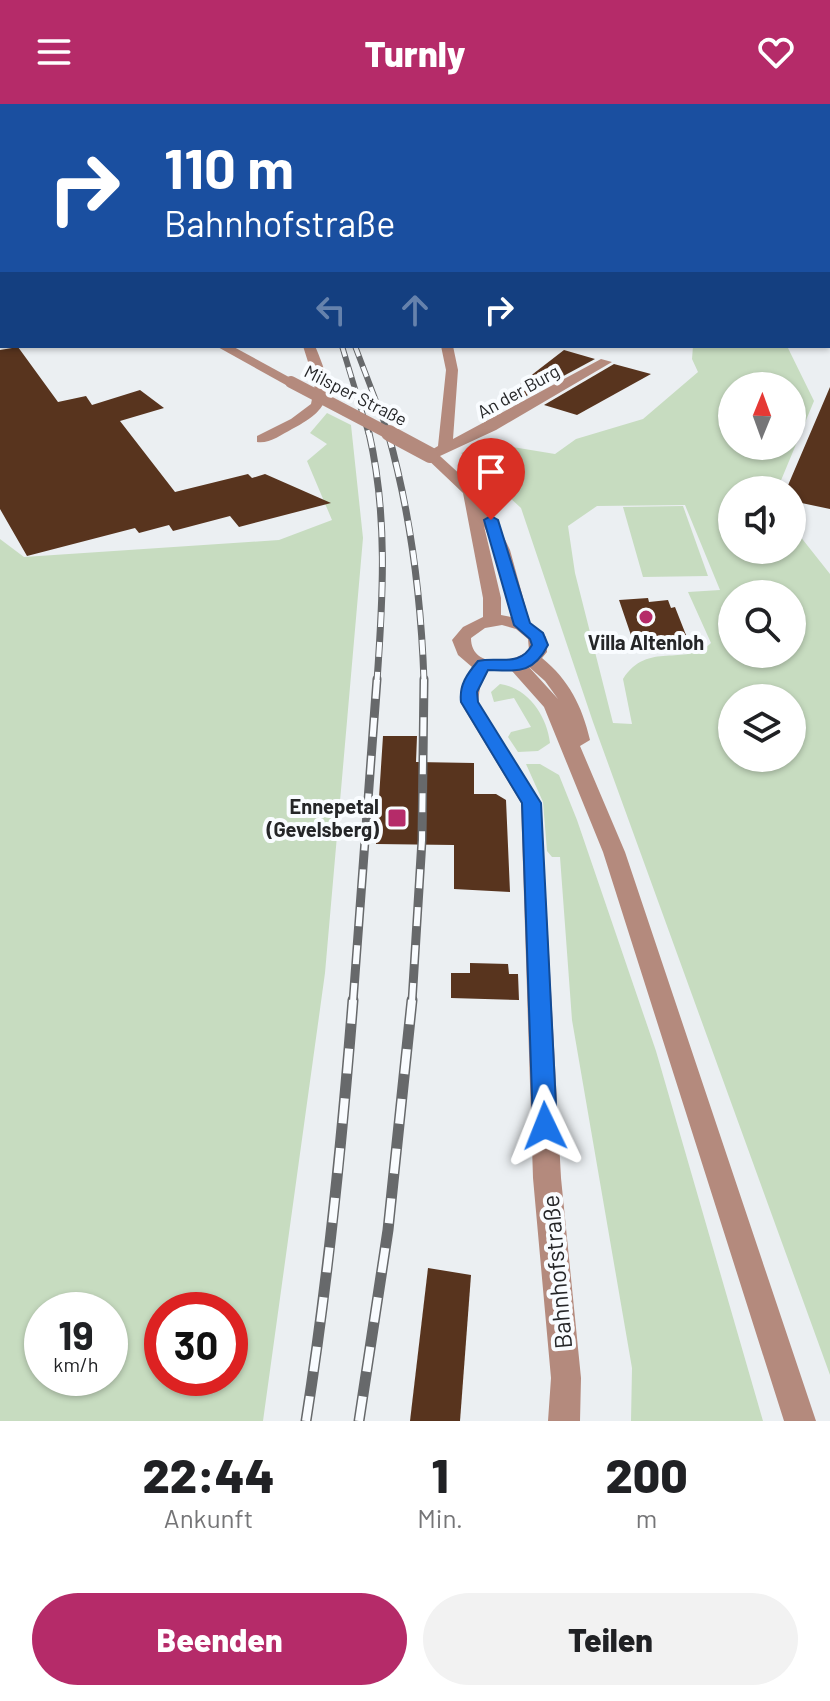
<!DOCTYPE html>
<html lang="de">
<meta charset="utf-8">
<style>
:root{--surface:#fff;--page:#f2f2f2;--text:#202124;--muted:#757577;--accent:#b52b69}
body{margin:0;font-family:Barlow,sans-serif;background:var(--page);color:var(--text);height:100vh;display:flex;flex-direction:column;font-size:30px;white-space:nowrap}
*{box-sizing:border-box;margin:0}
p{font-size:26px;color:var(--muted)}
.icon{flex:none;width:44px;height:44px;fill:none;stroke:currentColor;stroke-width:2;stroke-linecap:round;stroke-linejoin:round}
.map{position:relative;height:1317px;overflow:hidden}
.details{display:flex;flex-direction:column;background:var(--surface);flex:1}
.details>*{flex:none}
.hud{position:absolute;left:0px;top:0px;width:830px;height:244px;box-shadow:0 2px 6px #0004;background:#1a4fa0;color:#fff;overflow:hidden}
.needle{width:52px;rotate:1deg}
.buttons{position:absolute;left:718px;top:268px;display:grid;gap:16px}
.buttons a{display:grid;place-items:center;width:88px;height:88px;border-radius:50%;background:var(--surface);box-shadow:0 2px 6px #0004;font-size:40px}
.speed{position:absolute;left:24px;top:1188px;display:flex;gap:16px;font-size:40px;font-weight:700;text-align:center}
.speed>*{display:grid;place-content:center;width:104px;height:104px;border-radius:50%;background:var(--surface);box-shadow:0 2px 6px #0004;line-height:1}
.speed small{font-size:20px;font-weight:400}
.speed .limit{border:12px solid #d22;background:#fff;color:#111}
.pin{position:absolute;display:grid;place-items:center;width:68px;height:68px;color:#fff;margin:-82px -34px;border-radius:50% 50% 50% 0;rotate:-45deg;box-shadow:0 0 8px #0007}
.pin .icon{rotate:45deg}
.me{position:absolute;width:88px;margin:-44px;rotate:358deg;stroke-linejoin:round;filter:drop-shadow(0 0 6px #0008)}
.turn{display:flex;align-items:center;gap:28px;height:168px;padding:0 32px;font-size:36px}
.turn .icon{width:104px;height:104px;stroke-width:2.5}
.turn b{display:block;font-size:56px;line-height:68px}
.lanes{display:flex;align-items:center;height:76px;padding:0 32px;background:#0003;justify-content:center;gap:40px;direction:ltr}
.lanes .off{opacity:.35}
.eta{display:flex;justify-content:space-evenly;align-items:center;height:136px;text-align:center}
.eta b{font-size:48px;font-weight:800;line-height:56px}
.button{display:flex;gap:16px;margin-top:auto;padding:16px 32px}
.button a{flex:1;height:92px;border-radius:48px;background:var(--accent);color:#fff;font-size:32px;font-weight:800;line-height:92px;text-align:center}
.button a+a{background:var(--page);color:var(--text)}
header{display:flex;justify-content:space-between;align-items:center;height:104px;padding:0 32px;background:var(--accent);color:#fff;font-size:36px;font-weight:800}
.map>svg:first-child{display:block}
</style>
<header><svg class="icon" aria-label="menu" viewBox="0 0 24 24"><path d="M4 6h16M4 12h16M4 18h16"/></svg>Turnly<svg class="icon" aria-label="heart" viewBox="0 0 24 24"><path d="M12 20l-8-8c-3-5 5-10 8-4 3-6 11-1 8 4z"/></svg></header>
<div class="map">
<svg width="830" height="1317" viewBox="0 0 830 1317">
<rect width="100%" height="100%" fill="#ebeff2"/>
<polygon fill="#dce5ee" points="465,0 798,0 818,2 476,2"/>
<g fill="#c7dcc0" fill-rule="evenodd">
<polygon points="0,0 405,0 418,2 2,2 0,70"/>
<path d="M 693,242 L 787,242 L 814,297 L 777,386 L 732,386 L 732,446 L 792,446 L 792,422 L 830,470 L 830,1271 L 593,618 L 521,404 L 461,349 L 488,339 L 555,350 L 576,335 L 643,315 L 698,268 L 692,255 ZM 732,282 L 792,282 L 792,342 L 732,342 ZM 685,401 L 720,486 L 688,488 L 711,539 C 684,564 648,536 623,575 L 632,620 L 613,619 L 575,469 L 568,422 L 597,402 ZM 732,490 L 792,490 L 792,550 L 732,550 ZM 732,594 L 792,594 L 792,654 L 732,654 Z"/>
<path d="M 327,309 L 351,321 L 363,434 L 325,869 L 263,1317 L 0,1317 L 0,435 L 24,453 L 279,436 L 332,416 L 307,357 L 327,340 L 310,329 ZM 42,1206 L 110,1206 L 110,1274 L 42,1274 ZM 162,1206 L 230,1206 L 230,1274 L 162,1274 Z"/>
<polygon points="683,402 708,472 643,473 623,403"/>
<path d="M 500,580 C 528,584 547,612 550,639 L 538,647 L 518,648 L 508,633 L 511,628 L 531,623 L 514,594 L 494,598 L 491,588 Z"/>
<polygon points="526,660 540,660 559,671 577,716 656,947 763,1317 631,1317 632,1264 572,916 560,753 552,753 547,747 543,698"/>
</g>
<g fill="#58341e">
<polygon points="18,243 58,298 86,292 92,301 140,286 164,304 120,317 175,388 248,370 252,374 265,370 331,399 239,423 230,412 173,427 169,421 139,429 135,424 27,452 0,405 0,246"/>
<polygon points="564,246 595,255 517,297 502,294"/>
<polygon points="614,260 651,270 577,311 544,301"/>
<polygon points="830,283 830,405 792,397 792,386 786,386"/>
<polygon points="648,494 649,498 668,496 671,504 675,503 686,531 633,537 619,496"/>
<polygon points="383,632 417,632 416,658 474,659 474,690 496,690 506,696 510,788 454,785 454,741 376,740"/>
<polygon points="470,859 508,860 509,870 518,870 519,896 451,894 451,869 470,869"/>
<polygon points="428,1164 471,1171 460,1317 410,1317"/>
</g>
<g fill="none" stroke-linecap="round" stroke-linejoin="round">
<g fill="#b48a7d" fill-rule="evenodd">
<rect x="0" y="141" width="2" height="7"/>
<rect x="0" y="223" width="2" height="8"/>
<polygon points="216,242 232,242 298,278 286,281"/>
<path d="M 303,242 L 315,242 C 333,284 336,303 292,325 C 281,331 269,340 257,338 L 257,332 L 291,315 L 311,300 L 315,280 Z"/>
<path d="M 441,242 L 453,242 L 458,266 L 453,335 L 601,255 L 612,258 L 496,326 L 440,352 L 475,384 L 491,406 L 510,446 L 530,519 L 546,533 L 547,548 L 542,554 C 569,576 582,602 590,636 L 580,642 L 625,748 L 816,1317 L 784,1317 L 603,748 L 544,603 L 512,567 L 488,567 L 480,583 L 478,598 L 541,699 L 561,1074 L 581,1274 L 580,1317 L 548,1317 L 551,1274 L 533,1074 L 521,699 L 460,598 L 461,583 L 472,563 L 458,551 L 452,536 L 463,523 L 483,513 L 483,494 L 463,389 L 423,351 L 438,342 L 446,266 ZM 484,422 L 494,446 L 511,513 L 501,511 L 501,494 ZM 502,521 L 516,525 L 528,535 L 529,546 C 511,561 471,564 471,534 L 485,524 ZM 528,562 L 545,577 L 558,595 Z"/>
</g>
<g fill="#7c351e" fill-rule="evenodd">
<polygon points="441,0 458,0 460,2 443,2"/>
<polygon points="828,79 830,80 830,86 828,85"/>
</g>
<g stroke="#67696b" stroke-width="4">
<polyline id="rail-far4" points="423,0 434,2"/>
</g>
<g stroke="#67696b" stroke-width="6">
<g id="rail-far3">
<polyline points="342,242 369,331"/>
<polyline points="355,242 389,331"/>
</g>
</g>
<g stroke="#67696b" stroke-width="7">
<g id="rail-far2">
<path d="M 369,329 C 388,411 383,494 377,577"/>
<path d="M 388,329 C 411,411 421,492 424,577"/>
</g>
</g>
<g stroke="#67696b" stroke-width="9">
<g id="rail-far1">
<polyline points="353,898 377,575"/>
<polyline points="412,898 422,736 424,575"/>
</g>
</g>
<g stroke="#67696b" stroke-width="11">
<g id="rail">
<path d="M 306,1317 C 328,1177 342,1037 353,896"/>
<polyline points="359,1317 388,1126 412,896"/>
</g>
</g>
<use href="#rail-far4" stroke="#f9fcff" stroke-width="3" stroke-dasharray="8" stroke-linecap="butt"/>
<use href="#rail-far3" stroke="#f9fcff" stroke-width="4" stroke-dasharray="11" stroke-linecap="butt"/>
<use href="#rail-far2" stroke="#f9fcff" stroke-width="5" stroke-dasharray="15" stroke-linecap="butt"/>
<use href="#rail-far1" stroke="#f9fcff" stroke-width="6" stroke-dasharray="19" stroke-linecap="butt"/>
<use href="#rail" stroke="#f9fcff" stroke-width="8" stroke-dasharray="25" stroke-linecap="butt"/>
<polyline stroke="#b48a7d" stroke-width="12" points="291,278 392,331"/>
<polyline stroke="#b48a7d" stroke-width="16" points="389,329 430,351"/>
</g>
<path fill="#1a73e8" stroke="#114b97" stroke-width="2" d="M 491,412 L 498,416 L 530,519 L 543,529 L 548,541 C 533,570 518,567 488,566 L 477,588 L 478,598 L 541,699 L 557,1022 L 553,1030 L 545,1033 L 536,1030 L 533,1022 L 522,699 L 461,598 C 459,581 467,570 478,557 C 499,552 519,564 532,541 L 530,535 L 514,521 L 484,416 Z"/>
<g fill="#b52b69" stroke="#f9fcff" stroke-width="3">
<circle cx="646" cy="513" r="8"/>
<rect x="387" y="704" width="20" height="20" rx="4"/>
</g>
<g text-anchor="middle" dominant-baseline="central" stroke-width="8" stroke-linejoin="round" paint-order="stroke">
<g font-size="18" fill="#252628" stroke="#f9fcff">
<text transform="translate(518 287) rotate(-29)">An der Burg</text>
<text transform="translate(356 291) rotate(27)">Milsper Straße</text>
</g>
<g font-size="20" font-weight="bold" fill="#252628" stroke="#f9fcff">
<text x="646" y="538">Villa Altenloh</text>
<text x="379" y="702" text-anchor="end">Ennepetal<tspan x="379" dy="23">(Gevelsberg)</tspan></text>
</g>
<g font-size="24" fill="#252628" stroke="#f9fcff">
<text transform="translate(556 1168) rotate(-95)">Bahnhofstraße</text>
</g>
</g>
</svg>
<div class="buttons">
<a><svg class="needle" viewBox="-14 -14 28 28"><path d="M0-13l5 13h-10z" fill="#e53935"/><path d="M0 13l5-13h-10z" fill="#757577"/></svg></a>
<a><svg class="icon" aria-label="sound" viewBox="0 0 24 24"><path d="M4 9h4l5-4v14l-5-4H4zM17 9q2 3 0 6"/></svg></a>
<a><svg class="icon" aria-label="search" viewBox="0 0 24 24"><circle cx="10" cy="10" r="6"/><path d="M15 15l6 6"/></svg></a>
<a><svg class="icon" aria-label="layers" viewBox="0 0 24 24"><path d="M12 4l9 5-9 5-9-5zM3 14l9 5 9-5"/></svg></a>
</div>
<div class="speed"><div>19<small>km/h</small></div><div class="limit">30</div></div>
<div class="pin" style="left:491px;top:416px;background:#d93025"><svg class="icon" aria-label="arrive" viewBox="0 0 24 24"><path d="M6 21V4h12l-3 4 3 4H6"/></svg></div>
<svg class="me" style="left:545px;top:1022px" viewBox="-20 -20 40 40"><path d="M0-17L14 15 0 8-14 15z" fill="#1a73e8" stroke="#fff" stroke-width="4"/></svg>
<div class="hud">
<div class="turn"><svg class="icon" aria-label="right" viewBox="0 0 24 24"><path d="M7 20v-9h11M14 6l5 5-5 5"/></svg><div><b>110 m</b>Bahnhofstraße</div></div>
<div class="lanes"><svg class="icon off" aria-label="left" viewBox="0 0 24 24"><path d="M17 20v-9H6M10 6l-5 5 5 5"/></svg><svg class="icon off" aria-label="ahead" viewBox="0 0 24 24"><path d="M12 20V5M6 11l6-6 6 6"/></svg><svg class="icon" aria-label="right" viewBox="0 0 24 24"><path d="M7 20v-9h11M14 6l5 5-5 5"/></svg></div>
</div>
</div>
<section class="details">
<div class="eta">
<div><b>22:44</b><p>Ankunft</p></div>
<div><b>1</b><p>Min.</p></div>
<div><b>200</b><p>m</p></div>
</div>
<div class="button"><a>Beenden</a><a>Teilen</a></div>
</section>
